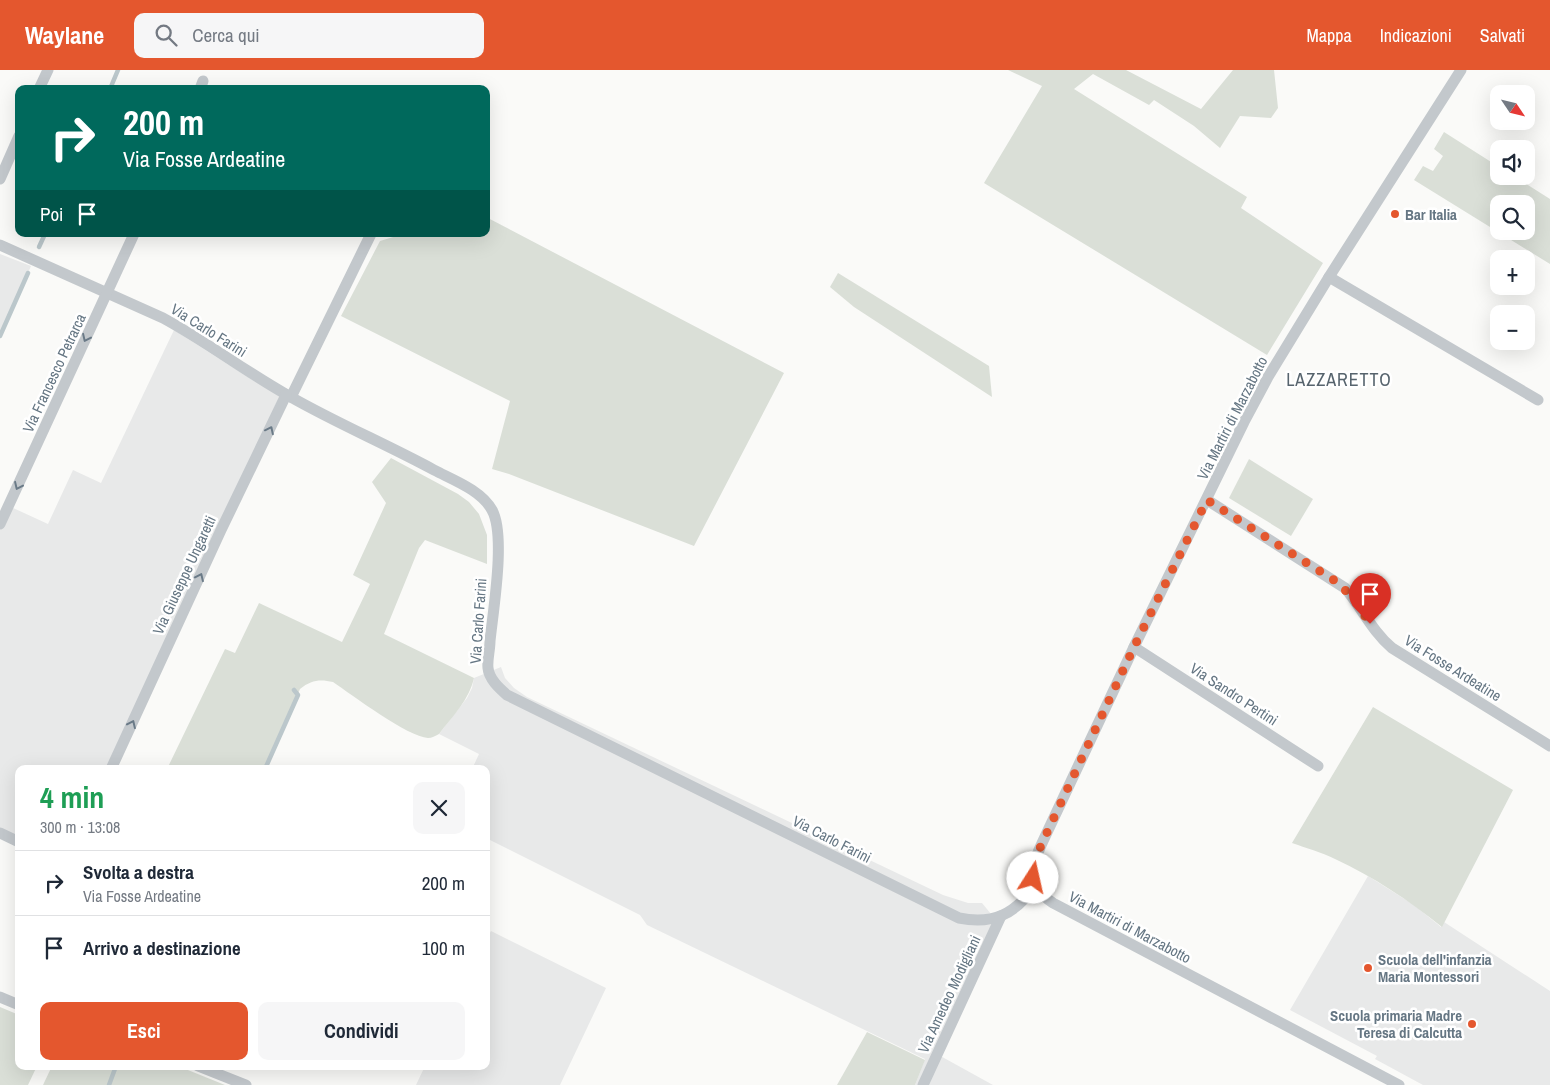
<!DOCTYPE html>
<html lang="it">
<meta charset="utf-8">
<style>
:root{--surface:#fff;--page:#f6f6f7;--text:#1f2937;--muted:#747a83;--line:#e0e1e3;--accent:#e4572e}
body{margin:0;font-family:"Archivo Narrow",sans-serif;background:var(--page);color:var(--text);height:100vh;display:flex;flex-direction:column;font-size:19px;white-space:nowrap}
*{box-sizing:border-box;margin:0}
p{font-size:16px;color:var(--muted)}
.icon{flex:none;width:28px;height:28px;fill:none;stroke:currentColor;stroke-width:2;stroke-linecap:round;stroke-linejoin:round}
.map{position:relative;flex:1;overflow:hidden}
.sheet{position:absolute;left:15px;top:695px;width:475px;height:305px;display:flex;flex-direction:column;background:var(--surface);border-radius:10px;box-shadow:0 5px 20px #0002}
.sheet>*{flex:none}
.guide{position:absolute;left:15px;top:15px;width:475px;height:152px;border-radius:10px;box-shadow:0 5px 20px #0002;background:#00695c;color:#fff;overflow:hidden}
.needle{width:32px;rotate:125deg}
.controls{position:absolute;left:1490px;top:15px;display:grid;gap:10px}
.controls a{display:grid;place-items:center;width:45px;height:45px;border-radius:10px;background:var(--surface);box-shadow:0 5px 20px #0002;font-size:25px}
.pin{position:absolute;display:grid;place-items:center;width:42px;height:42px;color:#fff;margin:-51px -21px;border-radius:50% 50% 50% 0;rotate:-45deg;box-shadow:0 0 5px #0007}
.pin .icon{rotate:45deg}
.me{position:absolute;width:55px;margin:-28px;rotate:10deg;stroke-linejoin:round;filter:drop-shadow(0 0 4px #0008)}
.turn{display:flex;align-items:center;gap:18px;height:105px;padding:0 25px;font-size:22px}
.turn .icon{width:65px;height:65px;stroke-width:2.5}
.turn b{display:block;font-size:35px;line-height:42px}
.then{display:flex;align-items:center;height:48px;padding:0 25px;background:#0003;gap:10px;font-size:19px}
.round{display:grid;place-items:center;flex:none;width:52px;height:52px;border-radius:10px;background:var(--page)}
.head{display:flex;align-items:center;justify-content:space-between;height:85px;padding:0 25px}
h1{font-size:30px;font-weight:700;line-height:38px;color:#1e9e55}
.primary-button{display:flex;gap:10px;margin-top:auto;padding:10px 25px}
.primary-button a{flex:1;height:58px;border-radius:10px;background:var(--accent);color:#fff;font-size:20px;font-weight:700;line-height:58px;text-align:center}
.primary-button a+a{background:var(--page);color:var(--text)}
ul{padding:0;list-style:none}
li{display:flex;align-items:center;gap:15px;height:65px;padding:0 25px;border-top:1px solid var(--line)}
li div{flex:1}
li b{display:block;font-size:19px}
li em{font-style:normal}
header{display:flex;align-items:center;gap:30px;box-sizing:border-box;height:70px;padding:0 25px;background:var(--accent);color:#fff}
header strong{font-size:24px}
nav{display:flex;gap:28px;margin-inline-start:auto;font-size:18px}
.search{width:350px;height:45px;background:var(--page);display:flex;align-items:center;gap:12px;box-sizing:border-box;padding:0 18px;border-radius:10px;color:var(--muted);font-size:19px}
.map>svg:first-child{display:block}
</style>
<header>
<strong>Waylane</strong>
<div class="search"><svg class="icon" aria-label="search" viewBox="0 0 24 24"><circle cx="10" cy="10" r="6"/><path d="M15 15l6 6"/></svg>Cerca qui</div>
<nav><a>Mappa</a><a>Indicazioni</a><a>Salvati</a></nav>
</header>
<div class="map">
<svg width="1550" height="1015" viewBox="0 0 1550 1015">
<rect width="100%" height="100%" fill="#fafaf8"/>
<g fill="#e8e9e9">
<polygon points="0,184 31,196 0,267"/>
<polygon points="174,260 254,311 280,325 109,699 19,699 19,768 0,759 0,460 11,437 48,454 73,400 101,413"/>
<polygon points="501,597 505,608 514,618 527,627 943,825 968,833 982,833 996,850 935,983 993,1015 915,1015 925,989 647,855 640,845 486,768 486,699 472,699 479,684 439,664 467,628 472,618 474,608"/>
<polygon points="1368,806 1414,835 1441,857 1444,852 1550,921 1550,1015 1423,1015 1375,989 1377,986 1290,940"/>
<polygon points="491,861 606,918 560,1015 416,1015 425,996 486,996 486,870"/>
</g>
<g fill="#dadfd7" fill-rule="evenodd">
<polygon points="1008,0 1126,0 1201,39 1233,0 1274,0 1278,38 1271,48 1240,46 1220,78 1194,56 1154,30 1149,35 1093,4 1074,19 1247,127 1241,138 1323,193 1267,285 984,113 1042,16"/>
<path d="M 1444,62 L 1499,97 L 1499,106 L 1514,106 L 1550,129 L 1550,194 L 1414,110 L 1423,96 L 1433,101 L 1443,86 L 1434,79 ZM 1499,134 L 1526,134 L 1526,161 L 1499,161 Z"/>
<polygon points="486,147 784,303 694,476 509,404 492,399 510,331 341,246 380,171 403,164 486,164"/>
<polygon points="838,203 989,296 992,327 854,237 830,217"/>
<path d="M 391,388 L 458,424 L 469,432 L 479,444 L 487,465 L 487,494 L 425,470 L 419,478 L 384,564 L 474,608 C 469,630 453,646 439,664 C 435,666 432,668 428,668 C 408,667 352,625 333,612 C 320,609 311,610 300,619 L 264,699 L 167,699 L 225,579 L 235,583 L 259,533 L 342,572 L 370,514 L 353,505 L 386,433 L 372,412 Z"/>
<polygon points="1249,389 1313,429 1291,466 1229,428"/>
<path d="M 1373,637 L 1513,720 L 1442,857 C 1408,830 1374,807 1335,789 C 1321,782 1306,778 1292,773 Z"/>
<polygon points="0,937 19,945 19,996 37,996 28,1015 0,1015"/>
<polygon points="867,962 925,990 915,1015 837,1015"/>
<polygon points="52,996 178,996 225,1015 43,1015"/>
</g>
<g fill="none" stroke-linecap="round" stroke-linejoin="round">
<g stroke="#bbc7cb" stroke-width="4.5">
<polyline points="110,19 118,0"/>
<polyline points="39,177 45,164"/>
<polyline points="0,266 28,203"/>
<polyline points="265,699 298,625 294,620"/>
<polyline points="109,1015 116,996"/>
</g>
<g stroke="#c3c8cc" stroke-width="11">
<polyline points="39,19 48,0"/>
<polyline points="200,19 203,11"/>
<polyline points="0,109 19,66"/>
<path d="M 0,175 L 163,248 C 207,272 246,302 289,326 C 336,353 386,374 434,400 C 453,410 481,420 492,440 C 506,465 493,541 490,571 C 490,580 487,590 488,598 C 489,609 499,618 507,625 L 959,848 C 993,855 1016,844 1035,815"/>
<polyline points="1329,207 1538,330"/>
<polyline points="291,327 371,164"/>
<path d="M 1207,430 L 1345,518 C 1362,538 1372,561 1392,578 L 1550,676"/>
<polyline points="0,454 134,164"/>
<polyline points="1134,577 1318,696"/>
<polyline points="111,699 221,460 286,325"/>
<polyline points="0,763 19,772"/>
<polyline points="0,927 19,935"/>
<polyline points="198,996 246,1015"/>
<polyline points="923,1015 1001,846"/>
<path d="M 1399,1015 L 1053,833 C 1025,814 1030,799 1043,771 L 1134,577 L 1244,352 L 1268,307 L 1329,207 L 1461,0"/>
</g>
</g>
<defs><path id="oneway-chevron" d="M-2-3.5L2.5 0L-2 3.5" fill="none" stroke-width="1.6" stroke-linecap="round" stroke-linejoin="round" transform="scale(1.25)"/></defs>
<g stroke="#6a7a87">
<use href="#oneway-chevron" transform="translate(86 268) rotate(115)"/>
<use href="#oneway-chevron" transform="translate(270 360) rotate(-64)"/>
<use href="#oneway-chevron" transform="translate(18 416) rotate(115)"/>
<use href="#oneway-chevron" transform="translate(200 507) rotate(-65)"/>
<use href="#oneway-chevron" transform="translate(132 654) rotate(-65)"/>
</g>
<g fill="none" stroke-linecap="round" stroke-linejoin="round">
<polyline stroke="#e4572e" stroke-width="9" stroke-dasharray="0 16.2" points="1033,808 1033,794 1043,771 1134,577 1207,430 1337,512 1354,529 1370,554"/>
</g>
<g fill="#e4572e" stroke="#fff" stroke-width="2">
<circle cx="1395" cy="144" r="5"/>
<circle cx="1368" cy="898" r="5"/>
<circle cx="1472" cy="954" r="5"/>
</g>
<g text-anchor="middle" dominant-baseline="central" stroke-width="5" stroke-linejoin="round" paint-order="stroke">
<g font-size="15" font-weight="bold" fill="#657683" stroke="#fff" text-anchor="start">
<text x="1405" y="144">Bar Italia</text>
<text x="1378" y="889">Scuola dell'infanzia<tspan x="1378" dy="17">Maria Montessori</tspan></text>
<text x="1462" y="945" text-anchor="end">Scuola primaria Madre<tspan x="1462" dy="17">Teresa di Calcutta</tspan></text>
</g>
<g font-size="15" fill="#657683" stroke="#fff">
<text transform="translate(209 260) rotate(32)">Via Carlo Farini</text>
<text transform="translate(54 303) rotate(-65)">Via Francesco Petrarca</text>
<text transform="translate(1232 348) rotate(-63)">Via Martiri di Marzabotto</text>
<text transform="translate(184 505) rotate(-65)">Via Giuseppe Ungaretti</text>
<text transform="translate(478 551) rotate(-86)">Via Carlo Farini</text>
<text transform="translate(1453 598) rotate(32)">Via Fosse Ardeatine</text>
<text transform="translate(1234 624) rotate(33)">Via Sandro Pertini</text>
<text transform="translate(832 769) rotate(27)">Via Carlo Farini</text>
<text transform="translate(1130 857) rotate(28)">Via Martiri di Marzabotto</text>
<text transform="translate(949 924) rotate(-65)">Via Amedeo Modigliani</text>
</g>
<g font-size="18" letter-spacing="1" fill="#57646e" stroke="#fff">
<text x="1339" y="309">LAZZARETTO</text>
</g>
</g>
</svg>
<div class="controls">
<a><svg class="needle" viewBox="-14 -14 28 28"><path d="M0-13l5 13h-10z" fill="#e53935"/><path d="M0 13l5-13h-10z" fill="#747a83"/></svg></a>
<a><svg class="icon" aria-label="sound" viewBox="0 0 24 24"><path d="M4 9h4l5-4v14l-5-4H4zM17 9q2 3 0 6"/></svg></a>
<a><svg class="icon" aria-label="search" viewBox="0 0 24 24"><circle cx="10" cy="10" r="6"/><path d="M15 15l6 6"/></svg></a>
<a>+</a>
<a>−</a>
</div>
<div class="pin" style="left:1370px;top:554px;background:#d93025"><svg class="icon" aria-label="arrive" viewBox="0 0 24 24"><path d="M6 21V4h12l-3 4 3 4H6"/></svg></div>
<svg class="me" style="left:1033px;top:808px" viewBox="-20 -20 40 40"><circle r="19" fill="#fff"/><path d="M0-13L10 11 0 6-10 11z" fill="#e4572e"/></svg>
<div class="guide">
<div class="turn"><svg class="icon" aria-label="right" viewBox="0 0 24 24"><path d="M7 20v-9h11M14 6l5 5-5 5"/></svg><div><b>200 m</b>Via Fosse Ardeatine</div></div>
<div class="then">Poi<svg class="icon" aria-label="arrive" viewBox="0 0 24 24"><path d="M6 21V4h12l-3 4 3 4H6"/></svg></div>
</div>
<section class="sheet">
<div class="head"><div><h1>4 min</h1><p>300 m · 13:08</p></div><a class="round"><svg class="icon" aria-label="close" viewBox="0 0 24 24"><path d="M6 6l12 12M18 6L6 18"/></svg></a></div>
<ul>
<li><svg class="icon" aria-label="right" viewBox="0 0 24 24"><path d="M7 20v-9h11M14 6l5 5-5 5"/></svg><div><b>Svolta a destra</b><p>Via Fosse Ardeatine</p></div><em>200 m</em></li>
<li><svg class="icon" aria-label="arrive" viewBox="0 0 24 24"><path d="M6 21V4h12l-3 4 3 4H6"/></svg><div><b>Arrivo a destinazione</b></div><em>100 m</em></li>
</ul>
<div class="primary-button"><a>Esci</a><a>Condividi</a></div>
</section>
</div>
